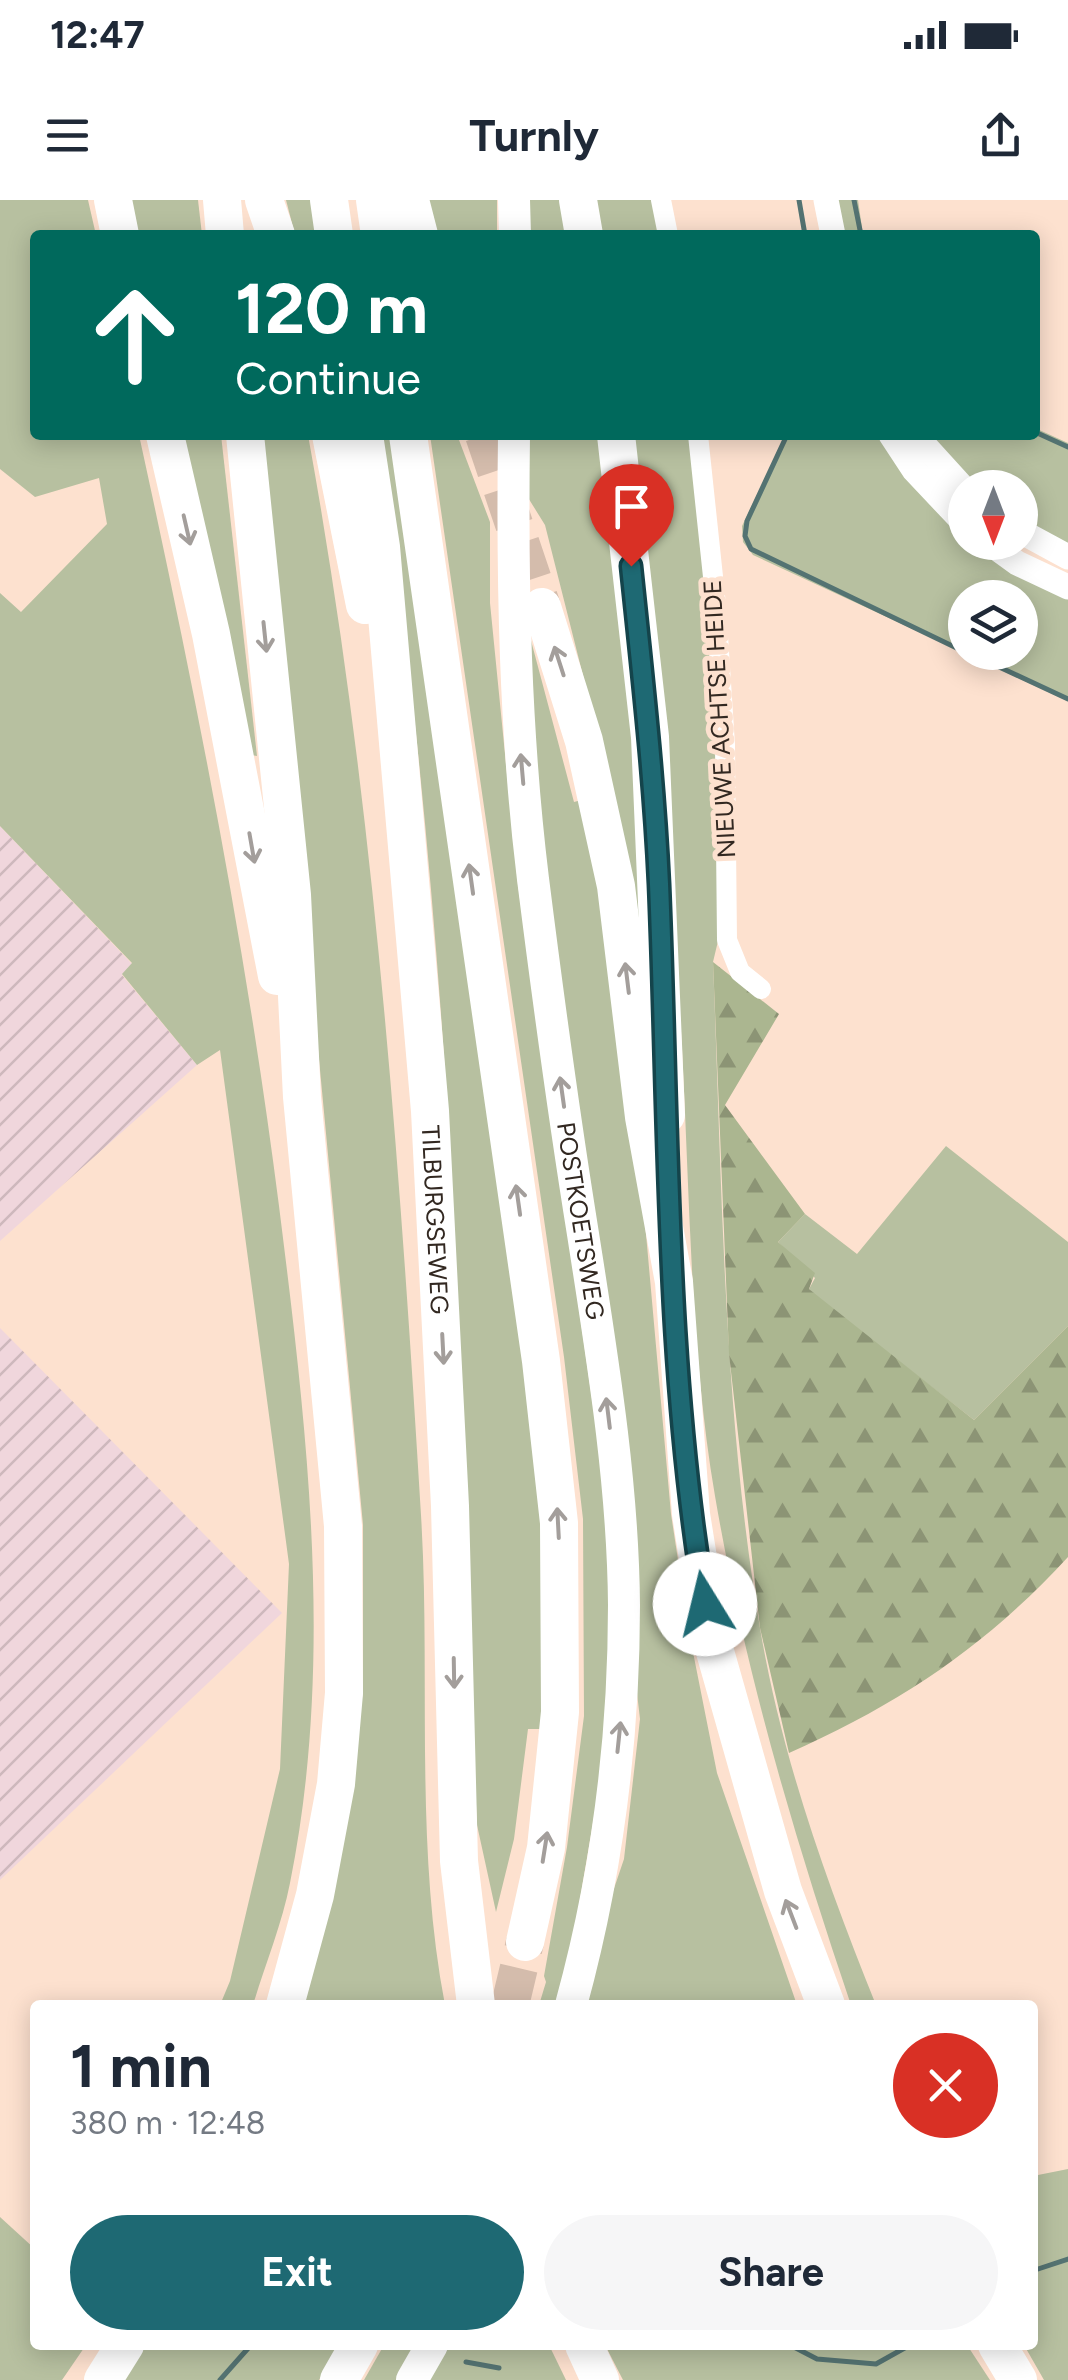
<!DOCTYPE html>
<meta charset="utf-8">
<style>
:root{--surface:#fff;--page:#f6f6f7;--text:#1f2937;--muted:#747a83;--accent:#1e6973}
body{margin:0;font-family:Figtree,sans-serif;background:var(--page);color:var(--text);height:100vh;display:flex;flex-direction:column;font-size:38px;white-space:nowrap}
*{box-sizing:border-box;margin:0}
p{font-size:32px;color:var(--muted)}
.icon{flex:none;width:55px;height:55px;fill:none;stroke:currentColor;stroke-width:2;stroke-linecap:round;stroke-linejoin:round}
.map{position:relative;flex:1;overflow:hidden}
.sheet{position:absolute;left:30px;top:1800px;width:1008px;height:350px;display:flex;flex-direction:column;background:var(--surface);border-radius:10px;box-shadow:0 5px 25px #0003}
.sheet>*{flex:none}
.hud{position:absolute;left:30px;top:30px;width:1010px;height:210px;border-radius:10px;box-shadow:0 5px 25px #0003;background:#00695c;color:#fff;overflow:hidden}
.needle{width:65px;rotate:180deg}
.controls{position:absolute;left:948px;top:270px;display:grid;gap:20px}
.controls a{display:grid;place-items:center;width:90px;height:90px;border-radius:50%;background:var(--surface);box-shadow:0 5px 25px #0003;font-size:50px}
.pin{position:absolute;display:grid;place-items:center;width:85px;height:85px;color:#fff;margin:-102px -42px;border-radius:50% 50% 50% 0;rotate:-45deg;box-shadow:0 0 10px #0007}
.pin .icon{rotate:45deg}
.me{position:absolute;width:110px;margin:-55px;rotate:351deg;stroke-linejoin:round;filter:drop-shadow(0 0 8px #0008)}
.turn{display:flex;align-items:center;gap:35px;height:210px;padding:0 40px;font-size:45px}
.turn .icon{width:130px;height:130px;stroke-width:2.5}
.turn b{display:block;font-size:70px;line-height:85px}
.round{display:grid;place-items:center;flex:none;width:105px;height:105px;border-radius:52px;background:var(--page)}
.headline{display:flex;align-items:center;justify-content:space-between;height:170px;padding:0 40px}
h1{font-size:60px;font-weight:700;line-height:75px}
.button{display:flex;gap:20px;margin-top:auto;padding:20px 40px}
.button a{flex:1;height:115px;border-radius:60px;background:var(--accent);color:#fff;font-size:40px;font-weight:700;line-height:115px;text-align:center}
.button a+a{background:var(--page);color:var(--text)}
.status{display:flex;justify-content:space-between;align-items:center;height:70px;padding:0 50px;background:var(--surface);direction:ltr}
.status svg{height:28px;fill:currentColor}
header{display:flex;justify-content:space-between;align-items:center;height:130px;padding:0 40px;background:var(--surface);font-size:45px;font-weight:700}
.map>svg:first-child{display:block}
</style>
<div class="status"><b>12:47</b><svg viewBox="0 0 49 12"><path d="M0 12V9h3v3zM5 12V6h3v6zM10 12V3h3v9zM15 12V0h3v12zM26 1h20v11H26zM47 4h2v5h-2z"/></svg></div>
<header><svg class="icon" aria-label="menu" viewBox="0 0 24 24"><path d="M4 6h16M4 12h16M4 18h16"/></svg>Turnly<svg class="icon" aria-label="share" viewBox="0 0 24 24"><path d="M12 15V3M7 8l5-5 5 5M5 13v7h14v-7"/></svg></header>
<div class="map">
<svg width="1068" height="2180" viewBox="0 0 1068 2180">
<defs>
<pattern id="industrial-furrows" width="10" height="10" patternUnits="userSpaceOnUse" patternTransform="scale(2.5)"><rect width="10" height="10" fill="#f0d6dc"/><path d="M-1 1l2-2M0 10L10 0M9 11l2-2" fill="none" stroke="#ceb8bc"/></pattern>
<pattern id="forest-firs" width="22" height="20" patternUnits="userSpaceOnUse" patternTransform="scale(2.5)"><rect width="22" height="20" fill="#abb690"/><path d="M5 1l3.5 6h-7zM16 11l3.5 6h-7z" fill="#8c9475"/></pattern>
</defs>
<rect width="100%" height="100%" fill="#fde1cf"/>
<g fill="url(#industrial-furrows)">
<polygon points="0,626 132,764 122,775 197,865 0,1041"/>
<polygon points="0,1128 282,1413 0,1680"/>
</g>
<g fill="#b7c0a0" fill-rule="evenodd">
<path d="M 0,0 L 88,0 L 96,35 L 35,35 L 35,235 L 139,235 C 195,491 246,746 279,1006 C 307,1229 335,1460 290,1683 C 282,1724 265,1765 253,1805 L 220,1805 L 230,1781 L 280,1569 L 289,1364 L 220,850 L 197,865 L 122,774 L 132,763 L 0,626 L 0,393 L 21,412 L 107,324 L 99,278 L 35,297 L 0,269 Z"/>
<polygon points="126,0 198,0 202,35 133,35"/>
<polygon points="286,0 313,0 318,35 295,35"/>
<polygon points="428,0 497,0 497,35 438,35"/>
<polygon points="524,0 565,0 571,35 525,35"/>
<polygon points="592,0 654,0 661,35 603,35"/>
<polygon points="836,0 858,0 863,35 843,35"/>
<polygon points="1035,228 1068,243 1068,351 1020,325 1020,288 971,287 923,235 1035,235"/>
<polygon points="180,235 221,235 257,556 250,555"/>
<path d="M 260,235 L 308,235 C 373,592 399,953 421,1315 C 431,1478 414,1643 445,1805 L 303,1805 L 363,1493 L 363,1325 Z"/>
<path d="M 379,235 L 396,235 L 546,1324 L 545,1529 L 528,1529 L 514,1639 L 496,1712 L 477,1625 C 466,1401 463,1176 450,951 C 436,712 413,472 379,235 Z"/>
<polygon points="430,235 461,235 459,240 490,322 490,403 518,685 609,1317 612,1511 562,1805 539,1805 546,1782 544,1776 567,1647 584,1516 583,1319 564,1157"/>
<polygon points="523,235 604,235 624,403 654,831 598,535 545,325 527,296"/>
<path d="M 629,235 L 691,235 L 719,545 L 718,741 L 713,762 C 722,984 723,1209 760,1428 C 782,1559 827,1683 876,1805 L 851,1805 C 794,1637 745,1471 715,1296 C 690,1149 690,997 682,849 C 671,644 648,439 629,235 Z"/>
<path d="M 786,235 L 884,235 L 965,330 L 965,342 L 980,343 L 1068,393 L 1068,501 L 753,355 L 743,342 L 742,326 ZM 965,398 L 1020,398 L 1020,452 L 965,452 Z"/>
<polygon points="525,418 574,602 589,598 637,933 671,1314 689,1432 717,1573 797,1805 586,1805 602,1724 624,1659 640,1519 544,686"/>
<polygon points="946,946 1068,1042 1068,1126 974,1220 814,1095 809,1089 815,1078 778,1042 805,1014 857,1054"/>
<polygon points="1068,1969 1068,2180 1044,2180 1024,2145 1032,2145 1033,1976"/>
<polygon points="0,2017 35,2049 35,2145 86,2145 62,2180 0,2180"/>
<polygon points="142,2145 340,2145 319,2180 119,2180"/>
<polygon points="384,2145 420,2145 399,2180 364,2180"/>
<polygon points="446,2145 549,2145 566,2180 425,2180"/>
<polygon points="605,2145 967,2145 990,2180 623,2180"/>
</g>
<path fill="url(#forest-firs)" d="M 713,762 L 779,814 L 725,905 L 805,1014 L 778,1042 L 815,1073 L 809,1089 L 974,1220 L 1068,1126 L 1068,1357 C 985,1447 901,1503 789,1553 L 760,1428 L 729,1154 Z"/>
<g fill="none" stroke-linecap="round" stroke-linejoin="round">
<g stroke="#547372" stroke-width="5">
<polyline points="799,0 805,35"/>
<polyline points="854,0 861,35"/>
<polyline points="1035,232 1068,247"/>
<polyline points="787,235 747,321 745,336 751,349 965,452"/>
<polyline points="967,452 1068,499"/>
<polyline points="1032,2071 1068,2059"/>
<polyline points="790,2145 817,2159 876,2164 910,2145"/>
<polyline points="466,2162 499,2168"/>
<polyline points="220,2180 251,2145"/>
</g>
<g stroke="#d4bcac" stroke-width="38" stroke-dasharray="38 19" stroke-linecap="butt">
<polyline points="484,235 542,407"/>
<polyline points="510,1805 525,1742"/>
</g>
<g stroke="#fff" stroke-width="20">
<polyline points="661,0 668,35"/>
<polyline points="698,235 716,405 725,545 727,740 740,772 761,789"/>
</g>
<g stroke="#fff" stroke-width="25">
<polyline points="826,0 833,35"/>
<polyline points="891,235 914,270 965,324"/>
<polyline points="915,235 965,290"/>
<polyline points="1020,331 1068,357"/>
<polyline points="988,342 1017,363 1068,387"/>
</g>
<g stroke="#fff" stroke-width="32">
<polyline points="514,0 515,35"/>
<path id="s1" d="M 514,235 C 512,384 515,532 533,679 C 548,798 564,916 583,1034 C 602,1156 623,1281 624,1405 C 624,1541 607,1674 571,1805"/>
<polyline points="412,2180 432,2145"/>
</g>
<g stroke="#fff" stroke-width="38">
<polyline points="113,0 120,35"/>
<polyline points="222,0 225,35"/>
<polyline points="264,0 276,35"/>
<polyline points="329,0 334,35"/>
<polyline points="375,0 380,35"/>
<polyline points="410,0 419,35"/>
<polyline points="578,0 584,35"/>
<polyline points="165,235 211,434 277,776"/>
<polyline points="245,235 292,695 302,897 343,1326 344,1493 336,1584 315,1695 285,1805"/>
<polyline points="331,235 365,405"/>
<path id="s2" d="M 364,235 L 381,347 L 430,911 L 450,1306 L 459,1661 L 476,1805"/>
<polyline points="408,235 541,1161 559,1323 560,1512 546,1648 525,1742"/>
<polyline points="616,235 650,537 666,915"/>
<polyline points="542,407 584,541 616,686 644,917 674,1082 691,1314 710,1434 783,1691 826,1805"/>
<polyline points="584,2145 600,2180"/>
<polyline points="997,2145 1018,2180"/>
<polyline points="103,2180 125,2145"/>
<polyline points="339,2180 359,2145"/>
</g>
</g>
<defs><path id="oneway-shaft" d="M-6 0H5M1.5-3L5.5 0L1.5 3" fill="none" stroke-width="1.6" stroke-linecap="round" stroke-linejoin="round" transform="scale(2.5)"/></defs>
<g stroke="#a39e9b">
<use href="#oneway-shaft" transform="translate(187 330) rotate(77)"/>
<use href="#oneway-shaft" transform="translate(265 437) rotate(84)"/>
<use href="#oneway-shaft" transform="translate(559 461) rotate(-108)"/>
<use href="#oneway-shaft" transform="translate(522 569) rotate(-95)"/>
<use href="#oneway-shaft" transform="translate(252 648) rotate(80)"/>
<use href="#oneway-shaft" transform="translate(471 679) rotate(-98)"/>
<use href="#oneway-shaft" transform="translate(627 778) rotate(-97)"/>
<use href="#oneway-shaft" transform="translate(562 892) rotate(-98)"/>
<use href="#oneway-shaft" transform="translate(518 1000) rotate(-98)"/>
<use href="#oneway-shaft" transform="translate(443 1149) rotate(87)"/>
<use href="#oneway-shaft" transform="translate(608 1213) rotate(-97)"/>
<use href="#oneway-shaft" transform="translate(558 1323) rotate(-93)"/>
<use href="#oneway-shaft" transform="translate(454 1473) rotate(89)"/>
<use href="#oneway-shaft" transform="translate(619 1537) rotate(-84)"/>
<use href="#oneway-shaft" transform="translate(545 1647) rotate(-81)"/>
<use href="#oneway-shaft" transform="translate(791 1714) rotate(-111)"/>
</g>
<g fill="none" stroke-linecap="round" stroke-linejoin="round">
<g stroke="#14444b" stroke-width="25">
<path id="route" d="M 631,366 C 642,472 654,577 659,684 C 669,923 665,1167 705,1404"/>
</g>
<use href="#route" stroke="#1e6973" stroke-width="18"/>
</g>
<g text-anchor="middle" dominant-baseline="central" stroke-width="10" stroke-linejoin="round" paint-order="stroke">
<g font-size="25" fill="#322821" stroke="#fde1cf">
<text transform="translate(719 519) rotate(-93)">NIEUWE ACHTSE HEIDE</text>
<text stroke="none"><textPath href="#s2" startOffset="788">TILBURGSEWEG</textPath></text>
<text stroke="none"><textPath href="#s1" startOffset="790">POSTKOETSWEG</textPath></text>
</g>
</g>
</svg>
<div class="controls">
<a><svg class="needle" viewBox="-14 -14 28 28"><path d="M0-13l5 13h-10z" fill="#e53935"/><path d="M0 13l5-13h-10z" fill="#747a83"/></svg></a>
<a><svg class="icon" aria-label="layers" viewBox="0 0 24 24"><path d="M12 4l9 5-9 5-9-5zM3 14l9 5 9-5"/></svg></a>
</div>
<div class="pin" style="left:631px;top:366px;background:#d93025"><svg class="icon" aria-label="arrive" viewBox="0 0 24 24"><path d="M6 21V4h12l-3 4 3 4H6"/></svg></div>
<svg class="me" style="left:705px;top:1404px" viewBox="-20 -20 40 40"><circle r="19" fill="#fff"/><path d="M0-13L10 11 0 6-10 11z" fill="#1e6973"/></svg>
<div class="hud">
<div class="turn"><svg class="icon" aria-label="ahead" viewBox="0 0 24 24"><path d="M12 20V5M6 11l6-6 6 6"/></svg><div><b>120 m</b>Continue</div></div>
</div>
<section class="sheet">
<div class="headline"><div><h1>1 min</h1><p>380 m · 12:48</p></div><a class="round" style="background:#d93025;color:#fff"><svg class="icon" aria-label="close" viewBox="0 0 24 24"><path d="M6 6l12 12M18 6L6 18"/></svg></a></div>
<div class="button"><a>Exit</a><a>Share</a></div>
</section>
</div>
